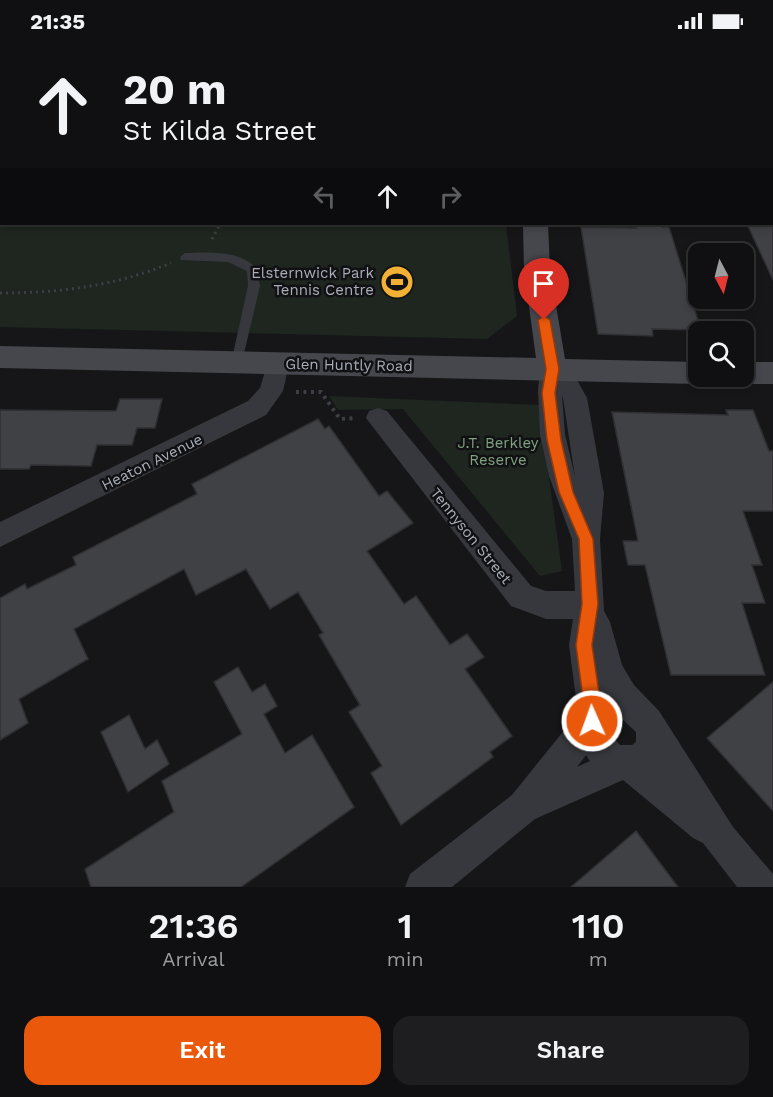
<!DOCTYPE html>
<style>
:root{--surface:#101012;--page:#1e1e20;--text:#f1f3f6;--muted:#9c9d9f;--line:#303032;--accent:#ea580c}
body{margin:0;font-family:"Work Sans",sans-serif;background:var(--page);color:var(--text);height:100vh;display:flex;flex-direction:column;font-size:22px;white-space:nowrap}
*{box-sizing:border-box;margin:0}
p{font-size:20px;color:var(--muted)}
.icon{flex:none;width:33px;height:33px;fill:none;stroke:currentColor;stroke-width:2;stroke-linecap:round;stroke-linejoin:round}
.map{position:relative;height:845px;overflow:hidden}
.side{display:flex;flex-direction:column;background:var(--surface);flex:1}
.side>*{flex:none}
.top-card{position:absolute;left:0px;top:0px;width:774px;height:183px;box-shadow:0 3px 9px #0003,0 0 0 2px var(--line);background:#101012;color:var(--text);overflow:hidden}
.needle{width:39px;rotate:173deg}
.fabs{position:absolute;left:688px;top:201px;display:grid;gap:12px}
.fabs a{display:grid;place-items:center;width:66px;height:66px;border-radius:12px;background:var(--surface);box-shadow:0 3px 9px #0003,0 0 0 2px var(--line);font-size:30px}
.pin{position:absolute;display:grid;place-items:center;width:51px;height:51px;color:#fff;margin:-62px -26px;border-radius:50% 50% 50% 0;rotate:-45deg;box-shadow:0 0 6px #0007}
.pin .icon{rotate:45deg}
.me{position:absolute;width:66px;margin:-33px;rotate:358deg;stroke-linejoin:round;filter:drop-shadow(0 0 4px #0008)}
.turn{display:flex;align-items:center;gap:21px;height:126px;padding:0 24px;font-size:27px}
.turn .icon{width:78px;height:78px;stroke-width:2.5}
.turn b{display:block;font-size:42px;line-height:51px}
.lanes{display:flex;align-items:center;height:57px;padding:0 24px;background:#0003;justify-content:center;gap:30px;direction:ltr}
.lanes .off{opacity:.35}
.eta{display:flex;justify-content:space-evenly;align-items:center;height:102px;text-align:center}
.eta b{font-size:36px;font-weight:600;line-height:42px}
.primary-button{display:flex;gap:12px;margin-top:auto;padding:12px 24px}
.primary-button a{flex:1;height:69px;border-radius:18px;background:var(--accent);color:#fff;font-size:24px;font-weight:600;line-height:69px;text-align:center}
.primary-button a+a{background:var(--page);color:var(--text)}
.status{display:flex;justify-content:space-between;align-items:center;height:42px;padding:0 30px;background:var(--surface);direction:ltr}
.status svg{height:16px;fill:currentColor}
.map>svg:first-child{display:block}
</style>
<div class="status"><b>21:35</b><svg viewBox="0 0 49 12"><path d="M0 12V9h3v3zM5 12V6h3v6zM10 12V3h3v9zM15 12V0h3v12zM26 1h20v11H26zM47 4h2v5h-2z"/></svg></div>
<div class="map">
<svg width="773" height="845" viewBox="0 0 773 845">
<rect width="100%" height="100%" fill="#161618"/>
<g fill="#1e261f">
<polygon points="0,0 485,0 2,2 2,182 506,182 517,274 487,297 0,285"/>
<polygon points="329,354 539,363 562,529 540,534 403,367 338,368"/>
</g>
<g fill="#404145" stroke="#303034" stroke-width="1.5">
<polygon points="634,182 661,182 662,185 669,185 701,288 652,287 653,294 598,292 581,185 636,186"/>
<polygon points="747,182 773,182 773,238"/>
<polygon points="120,357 162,357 155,386 137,386 132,403 97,403 91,424 31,423 29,427 0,427 0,368 116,369"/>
<polygon points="726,368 753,368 769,409 773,409 773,469 743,469 762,523 752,523 765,561 742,561 765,633 671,633 645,523 628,523 623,499 638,499 612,370 728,373"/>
<polygon points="318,377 325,387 329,384 379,454 387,449 413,481 367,509 404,562 416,554 450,603 467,592 484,615 465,627 512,694 490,710 493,715 401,783 371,731 382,724 349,670 360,663 319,593 323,591 298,550 270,567 246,527 196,553 184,527 74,587 88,617 19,657 28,681 0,698 0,556 25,542 27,547 76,523 73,515 197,452 192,442"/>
<polygon points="238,625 252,650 265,642 277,664 264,672 285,711 312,693 354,765 241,845 91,845 85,827 174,770 162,739 242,692 214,640"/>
<polygon points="773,640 773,769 707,696"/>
<polygon points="129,673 145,707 157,698 169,722 128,750 101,690"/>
<polygon points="636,789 678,845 571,845"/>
</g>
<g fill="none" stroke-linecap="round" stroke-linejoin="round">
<polyline stroke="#3d3f44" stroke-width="2" stroke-dasharray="2 3" stroke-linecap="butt" points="246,0 248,2"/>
<g stroke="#3d3f44" stroke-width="3" stroke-dasharray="2 4" stroke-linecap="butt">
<polyline points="212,197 220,182"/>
<path d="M 0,251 C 61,251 114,244 171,221"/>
</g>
<polyline stroke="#3d3f44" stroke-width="4" stroke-dasharray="3 4.5" stroke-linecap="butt" points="296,350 321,350 340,377 356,376"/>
<path fill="#37383d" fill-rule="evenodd" d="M 185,211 C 208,210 241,208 257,227 L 260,244 L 241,324 L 237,326 L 231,321 L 248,244 L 247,229 L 228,220 L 181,218 L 180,215 Z"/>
<g fill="#37383d" fill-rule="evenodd">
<polygon points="729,0 745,0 745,2 730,2"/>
<rect x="772" y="62" width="1" height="11"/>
<polygon points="277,313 285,316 289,322 283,349 266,373 0,505 0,480 248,359 260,346 269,316"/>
<path d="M 552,318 L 560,321 L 577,338 L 587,356 L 604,451 L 600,497 L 604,569 L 610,580 L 622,623 L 634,643 L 659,669 L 733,785 L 773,832 L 773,845 L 737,845 L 703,801 L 693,796 L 623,738 L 535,777 L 452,845 L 405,845 L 410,832 L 512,753 L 578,671 L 569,603 L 573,577 L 546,577 L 511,564 L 366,376 L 369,369 L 378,366 L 387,369 L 531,544 L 546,549 L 575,549 L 572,497 L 549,434 L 540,392 L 538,349 L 540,327 L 544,321 ZM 562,353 L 563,356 L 575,435 L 565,392 ZM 613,675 L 621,676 L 636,690 L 636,700 L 632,703 L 620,703 L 608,689 L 608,681 ZM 586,713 L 590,719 L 577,725 Z"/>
</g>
<g fill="#45474d" fill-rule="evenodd">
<rect x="498" y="0" width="20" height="2"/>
<polygon points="523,182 548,182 550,228 565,317 699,320 699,334 712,334 710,339 699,342 0,326 0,304 536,316 524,228"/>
<polygon points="744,320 773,320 773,342 744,342 733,339 731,334 744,334"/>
</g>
</g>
<polygon fill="#ea580c" stroke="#983908" stroke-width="1.5" points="544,274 550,278 559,327 555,351 561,398 573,450 593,497 598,562 592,603 602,672 598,685 592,687 586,685 583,679 585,672 576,603 582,562 579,497 559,450 547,398 542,351 546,327 538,278"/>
<defs>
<g id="stadium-disc" transform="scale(1.725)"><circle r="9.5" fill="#f2b134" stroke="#111113"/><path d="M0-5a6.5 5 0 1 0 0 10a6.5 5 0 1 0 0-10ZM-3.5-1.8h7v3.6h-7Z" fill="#111"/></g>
</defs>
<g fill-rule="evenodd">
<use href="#stadium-disc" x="397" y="240"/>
</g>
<g text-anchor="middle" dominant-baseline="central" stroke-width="5" stroke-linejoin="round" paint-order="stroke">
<g font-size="15" fill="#a8adb8" stroke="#111113" text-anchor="end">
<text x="374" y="231">Elsternwick Park<tspan x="374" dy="17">Tennis Centre</tspan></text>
</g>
<g font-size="15" fill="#a8adb8" stroke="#111113">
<text transform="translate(349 323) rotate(1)">Glen Huntly Road</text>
<text transform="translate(152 420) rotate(-26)">Heaton Avenue</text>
<text transform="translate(471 494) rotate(51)">Tennyson Street</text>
</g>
<g font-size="15" fill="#7fa381" stroke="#111113">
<text x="498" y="401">J.T. Berkley<tspan x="498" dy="17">Reserve</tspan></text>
</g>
</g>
</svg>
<div class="fabs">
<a><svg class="needle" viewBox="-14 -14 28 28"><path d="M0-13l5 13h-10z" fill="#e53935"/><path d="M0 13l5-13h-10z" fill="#9c9d9f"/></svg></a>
<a><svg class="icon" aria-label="search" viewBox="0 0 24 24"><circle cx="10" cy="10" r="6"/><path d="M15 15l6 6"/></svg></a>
</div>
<div class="pin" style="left:544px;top:278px;background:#d93025"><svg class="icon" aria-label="arrive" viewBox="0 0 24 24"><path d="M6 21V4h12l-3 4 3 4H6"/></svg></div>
<svg class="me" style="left:592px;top:679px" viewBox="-20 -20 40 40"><circle r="17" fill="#ea580c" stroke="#fff" stroke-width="3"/><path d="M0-11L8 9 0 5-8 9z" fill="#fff"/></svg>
<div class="top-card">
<div class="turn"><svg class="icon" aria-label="ahead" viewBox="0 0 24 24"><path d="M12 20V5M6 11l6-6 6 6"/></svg><div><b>20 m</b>St Kilda Street</div></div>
<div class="lanes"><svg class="icon off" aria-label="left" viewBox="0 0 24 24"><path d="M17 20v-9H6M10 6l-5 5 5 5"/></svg><svg class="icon" aria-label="ahead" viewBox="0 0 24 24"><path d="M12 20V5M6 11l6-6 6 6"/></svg><svg class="icon off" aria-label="right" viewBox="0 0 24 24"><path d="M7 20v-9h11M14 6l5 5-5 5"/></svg></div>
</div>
</div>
<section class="side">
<div class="eta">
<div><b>21:36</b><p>Arrival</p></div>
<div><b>1</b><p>min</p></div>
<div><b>110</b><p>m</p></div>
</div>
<div class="primary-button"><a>Exit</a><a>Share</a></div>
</section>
